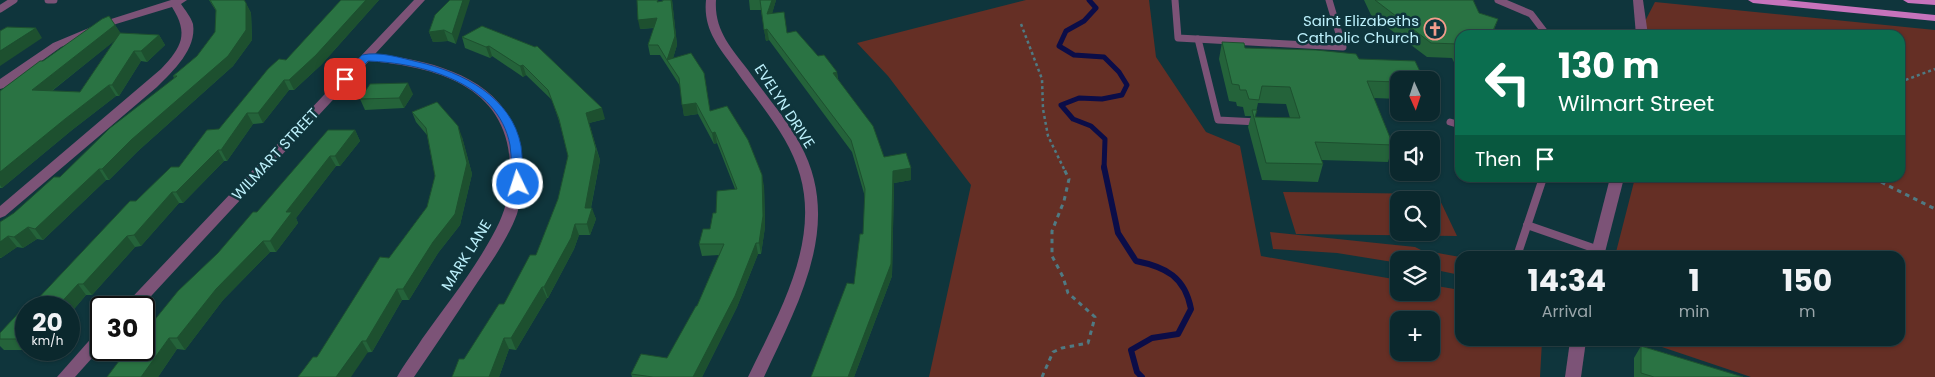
<!DOCTYPE html>
<style>
:root{--surface:#0b282d;--page:#193439;--text:#f1f3f6;--muted:#9aa6aa;--line:#2b4449}
body{margin:0;font-family:Poppins,sans-serif;background:var(--page);color:var(--text);height:100vh;display:flex;flex-direction:column;font-size:19px;white-space:nowrap}
*{box-sizing:border-box;margin:0}
p{font-size:16px;color:var(--muted)}
.icon{flex:none;width:28px;height:28px;fill:none;stroke:currentColor;stroke-width:2;stroke-linecap:round;stroke-linejoin:round}
.map{position:relative;flex:1;overflow:hidden}
.drawer{position:absolute;left:1455px;top:251px;width:450px;height:95px;display:flex;flex-direction:column;background:var(--surface);border-radius:15px;box-shadow:0 1px 4px #0004,0 0 0 1px var(--line)}
.drawer>*{flex:none}
.guide{position:absolute;left:1455px;top:30px;width:450px;height:152px;border-radius:15px;box-shadow:0 1px 4px #0004,0 0 0 1px var(--line);background:#0b6e4f;color:#fff;overflow:hidden}
.needle{width:32px;rotate:177deg}
.controls{position:absolute;left:1390px;top:71px;display:grid;gap:10px}
.controls a{display:grid;place-items:center;width:50px;height:50px;border-radius:10px;background:var(--surface);box-shadow:0 1px 4px #0004,0 0 0 1px var(--line);font-size:25px}
.speed{position:absolute;left:15px;top:296px;display:flex;gap:10px;font-size:25px;font-weight:700;text-align:center}
.speed>*{display:grid;place-content:center;width:65px;height:65px;border-radius:50%;background:var(--surface);box-shadow:0 1px 4px #0004,0 0 0 1px var(--line);line-height:1}
.speed small{font-size:12px;font-weight:400}
.speed .limit{border:2px solid #111;border-radius:8px;background:#fff;color:#111}
.pin{position:absolute;display:grid;place-items:center;width:42px;height:42px;color:#fff;margin:-21px;border-radius:10px;box-shadow:0 2px 8px #0006}
.me{position:absolute;width:55px;margin:-28px;rotate:356deg;stroke-linejoin:round;filter:drop-shadow(0 0 4px #0008)}
.turn{display:flex;align-items:center;gap:18px;height:105px;padding:0 20px;font-size:22px}
.turn .icon{width:65px;height:65px;stroke-width:2.5}
.turn b{display:block;font-size:35px;line-height:42px}
.then{display:flex;align-items:center;height:48px;padding:0 20px;background:#0003;gap:10px;font-size:19px}
.eta{display:flex;justify-content:space-evenly;align-items:center;height:85px;text-align:center}
.eta b{font-size:30px;font-weight:700;line-height:35px}
.map>svg:first-child{display:block}
</style>
<div class="map">
<svg width="1935" height="377" viewBox="0 0 1935 377">
<rect width="100%" height="100%" fill="#0f353c"/>
<g fill="#652f25" fill-rule="evenodd">
<path d="M 1026,0 L 1149,0 L 1156,57 L 1206,132 L 1240,146 L 1261,256 L 1399,280 L 1399,292 L 1431,292 L 1431,285 L 1460,290 L 1460,341 L 1542,341 L 1540,377 L 929,377 L 971,185 L 888,76 L 857,43 ZM 1399,320 L 1431,320 L 1431,352 L 1399,352 Z"/>
<polygon points="1655,2 1935,30 1935,377 1751,377 1644,341 1900,341 1900,256 1615,256 1635,178 1900,178 1900,35 1646,35 1642,27"/>
<path d="M 1283,192 L 1437,194 L 1457,236 L 1296,234 ZM 1399,200 L 1431,200 L 1431,232 L 1399,232 Z"/>
<polygon points="1270,232 1415,247 1421,250 1460,257 1460,275 1431,269 1431,260 1399,260 1399,263 1337,253 1273,249"/>
</g>
<g fill="none" stroke-linecap="round" stroke-linejoin="round">
<polyline stroke="#0b0d48" stroke-width="5" points="1089,0 1096,8 1084,21 1066,31 1059,46 1074,55 1104,57 1119,72 1127,85 1122,95 1102,99 1079,98 1061,105 1073,119 1091,126 1105,139 1104,169"/>
<path stroke="#0b0d48" stroke-width="6" d="M 1104,167 L 1118,233 L 1136,261 C 1166,267 1185,277 1191,309 L 1178,334 L 1152,338 L 1131,350 L 1137,372 L 1142,377"/>
<g stroke="#4f7a83" stroke-width="2.5" stroke-dasharray="3 3" stroke-linecap="butt">
<polyline points="1021,24 1042,79 1043,109 1048,136 1064,169"/>
<polyline points="1900,82 1935,69"/>
</g>
<g stroke="#4f7a83" stroke-width="3" stroke-dasharray="4.5 4.5" stroke-linecap="butt">
<polyline points="1873,178 1935,209"/>
<polyline points="1042,377 1053,352 1062,348 1088,343 1095,317 1068,293 1063,277 1052,256 1052,231 1064,201 1069,179 1063,167"/>
</g>
<g stroke="#7c5377" stroke-width="7">
<polyline points="48,0 54,0"/>
<polyline points="1175,0 1178,38 1343,47 1329,0"/>
<polyline points="1498,0 1531,14 1547,35"/>
<polyline points="0,9 14,0"/>
<polyline points="1198,39 1218,120 1258,122"/>
<polyline points="1450,122 1460,125"/>
</g>
<g stroke="#7c5377" stroke-width="8">
<polyline points="1527,225 1599,250"/>
<polyline points="1517,256 1543,178"/>
</g>
<g fill="#7c5377" fill-rule="evenodd">
<path d="M 171,0 L 187,0 L 181,4 C 185,10 191,17 193,24 C 197,49 173,71 157,87 L 5,216 L 0,218 L 0,206 L 161,69 C 182,47 189,34 172,7 L 116,24 L 61,47 L 4,88 L 0,89 L 0,79 L 53,43 L 108,20 Z"/>
<path d="M 414,0 L 425,0 L 375,54 C 440,61 515,82 522,158 C 524,177 523,195 517,214 C 507,241 489,265 473,289 C 454,318 434,348 414,377 L 397,377 C 404,364 414,352 422,339 C 447,304 476,268 496,229 C 507,208 511,187 510,163 C 506,85 435,67 369,61 L 140,308 L 122,308 Z"/>
<polygon points="1633,0 1643,0 1648,35 1636,35"/>
<polygon points="1610,178 1624,178 1604,256 1590,256"/>
<polygon points="101,332 101,348 75,377 57,377 95,334"/>
<polygon points="1570,341 1586,341 1581,377 1565,377"/>
</g>
<path fill="#7c5377" fill-rule="evenodd" d="M 706,0 L 716,0 C 714,30 731,48 748,70 C 765,95 786,118 800,144 C 844,224 798,303 764,377 L 748,377 C 777,316 820,245 800,175 C 789,135 757,101 734,68 C 718,46 703,29 706,0 Z"/>
<g fill="#c773bc" fill-rule="evenodd">
<polygon points="1748,0 1786,0 1935,15 1935,21 1753,3"/>
<polygon points="1903,0 1935,0 1935,5 1908,3"/>
</g>
</g>
<g fill="#24633a" fill-rule="evenodd">
<polygon points="209,0 244,0 251,13 252,40 233,66 138,151 109,180 106,180 43,240 37,239 23,248 17,247 1,258 0,258 0,222 14,213 60,177 174,78 173,76 197,56 215,32 216,11"/>
<polygon points="341,0 379,0 321,65 294,90 289,90 263,123 253,124 227,161 224,161 183,203 179,203 141,246 135,247 92,295 86,295 69,315 69,308 26,308 26,350 37,350 4,350 0,346 0,333 26,305 32,305 130,201 136,201 171,167 179,167 207,130 219,129 268,69 279,59 286,60"/>
<polygon points="450,0 456,44 448,41 433,42 429,32"/>
<polygon points="663,0 672,0 677,45 673,58 704,73 710,111 764,186 765,227 761,254 758,254 737,307 702,377 632,377 631,374 667,358 697,306 719,255 702,256 699,244 710,229 716,213 735,189 717,143 714,144 698,114 684,116 680,86 660,55 650,55 648,45 654,28 640,29"/>
<polygon points="749,0 776,0 772,13 787,33 818,56 837,72 838,79 884,157 911,168 911,180 894,183 892,276 854,377 811,377 854,284 863,234 865,197 852,152 769,40 766,41 761,10 750,10"/>
<polygon points="1364,0 1473,0 1479,13 1498,19 1492,35 1460,35 1460,75 1452,58 1427,57 1371,15"/>
<path d="M 115,25 L 120,33 L 159,35 L 165,45 L 147,62 L 141,61 L 119,96 L 116,96 L 72,130 L 2,188 L 0,188 L 0,91 L 43,61 ZM 115,40 L 80,92 L 52,91 Z"/>
<polygon points="482,26 605,119 589,123 600,160 591,208 596,219 590,235 579,235 574,249 548,298 547,298 516,350 509,349 499,377 452,377 504,304 536,255 558,199 568,156 560,124 552,100 526,75 523,77 492,56 490,58 465,48 462,37"/>
<path d="M 1222,42 L 1245,48 L 1359,59 L 1399,80 L 1399,99 L 1374,98 L 1393,145 L 1388,162 L 1321,160 L 1323,164 L 1318,182 L 1262,180 L 1248,127 L 1251,116 L 1245,116 L 1243,107 L 1237,106 L 1236,102 L 1229,101 L 1219,59 ZM 1258,103 L 1286,104 L 1290,118 L 1255,117 Z"/>
<polygon points="413,94 404,108 365,110 360,99"/>
<polygon points="412,112 462,137 472,174 460,225 438,253 409,300 402,300 372,352 317,357 389,258 427,207 435,176 427,135 416,122"/>
<polygon points="355,130 360,141 340,166 336,166 296,218 298,223 276,252 270,252 223,300 185,350 177,349 158,377 107,377 218,253 257,212"/>
<polygon points="1641,346 1743,377 1634,377 1634,358"/>
</g>
<g fill="#1d502f">
<polygon points="366,0 379,0 321,65 294,90 289,80"/>
<polygon points="463,0 470,0 456,44 452,34"/>
<polygon points="671,0 672,0 677,45 671,65 667,60"/>
<polygon points="772,0 776,0 769,25 767,14"/>
<polygon points="246,3 251,13 252,40 233,66 138,151 109,180 102,169"/>
<polygon points="657,18 659,27 640,29 638,20"/>
<polygon points="115,25 122,35 40,100 32,90"/>
<polygon points="36,28 42,38 0,66 0,51"/>
<polygon points="767,29 769,40 766,41 764,30"/>
<polygon points="444,30 448,41 433,42 429,32"/>
<polygon points="159,35 165,45 147,62 141,51"/>
<polygon points="489,46 492,56 490,58 486,47"/>
<polygon points="134,51 141,61 119,96 112,85"/>
<polygon points="523,65 526,75 523,77 520,66"/>
<polygon points="837,72 838,83 833,73"/>
<polygon points="284,80 289,90 263,123 258,113"/>
<polygon points="408,83 413,94 404,108 399,98"/>
<polygon points="109,85 116,96 72,130 2,188 0,185 0,172 65,119"/>
<polygon points="696,103 698,114 684,116 682,105"/>
<polygon points="602,108 605,119 589,123 586,113"/>
<polygon points="247,113 253,124 227,161 221,150"/>
<polygon points="458,126 462,137 472,174 460,225 438,253 409,300 403,289"/>
<polygon points="355,130 360,141 340,166 335,156"/>
<polygon points="715,132 717,143 714,144 712,133"/>
<polygon points="596,149 600,160 589,217 592,208 596,219 590,235 587,224 585,208"/>
<polygon points="218,150 224,161 183,203 176,192"/>
<polygon points="330,156 336,166 296,218 298,223 276,252 270,241 286,212"/>
<polygon points="911,168 911,180 894,183 892,276 854,377 848,377 893,171"/>
<polygon points="99,169 106,180 43,240 35,229"/>
<polygon points="762,175 764,186 765,227 761,254 759,243"/>
<polygon points="172,192 179,203 141,246 134,235"/>
<polygon points="575,224 579,235 574,249 548,298 544,287"/>
<polygon points="28,227 37,239 23,248 14,237"/>
<polygon points="8,236 17,247 1,258 0,257 0,242"/>
<polygon points="127,236 135,247 92,295 83,284"/>
<polygon points="263,241 270,252 223,300 185,350 177,338 216,289"/>
<polygon points="756,243 758,254 737,307 702,377 693,377"/>
<polygon points="78,284 86,295 69,315 69,308 56,308"/>
<polygon points="542,287 547,298 516,350 511,338"/>
<polygon points="397,289 402,300 372,352 366,341"/>
<polygon points="169,338 177,349 158,377 141,377"/>
<polygon points="504,338 509,349 499,377 489,377"/>
<polygon points="362,341 368,352 351,377 336,377"/>
</g>
<g fill="#2a7343" stroke="#1d502f">
<polygon points="210,0 244,0 246,3 246,30 228,56 131,140 102,169 99,169 35,229 28,227 14,237 8,236 0,242 0,222 14,213 54,177 60,177 110,128 177,76 173,76 197,56 215,32 216,10"/>
<polygon points="341,0 366,0 316,55 289,80 284,80 258,113 247,113 221,150 218,150 176,192 172,192 134,235 127,236 83,284 78,284 56,308 26,308 26,339 0,339 0,333 26,305 32,305 130,201 136,201 171,167 179,167 207,130 219,129 268,69 279,59 286,60"/>
<polygon points="450,0 463,0 452,34 444,30 429,32 435,15"/>
<polygon points="637,0 658,0 657,2 663,1 663,0 671,0 675,36 667,60 658,45 648,45 657,18 638,20"/>
<polygon points="760,0 772,0 767,14 784,12 787,33 796,31 818,56 824,55 837,72 833,73 873,126 884,157 906,153 911,168 893,171 891,264 848,377 811,377 847,283 854,284 860,234 863,234 865,189 851,140 767,29 764,30"/>
<polygon points="1375,0 1473,0 1479,13 1498,19 1491,35 1460,35 1460,49 1458,44 1431,43"/>
<polygon points="109,16 115,25 32,90 80,92 120,33 159,35 141,51 134,51 112,85 109,85 65,119 0,172 0,91 40,61 43,61 102,19"/>
<polygon points="482,26 535,47 537,46 602,108 586,113 596,149 585,208 592,208 587,224 575,224 571,238 544,287 542,287 511,338 504,338 489,377 452,377 459,359 464,359 499,304 504,304 530,255 536,255 558,199 568,156 559,119 548,90 523,65 520,66 489,46 486,47 462,37"/>
<polygon points="7,27 36,28 0,51 0,31"/>
<polygon points="1222,42 1244,43 1245,48 1316,50 1356,54 1359,59 1415,61 1424,80 1399,80 1399,82 1367,81 1393,145 1315,142 1323,164 1266,163 1252,110 1257,110 1255,117 1300,118 1290,87 1262,86 1259,100 1249,99 1246,90 1240,90 1239,85 1232,84"/>
<polygon points="691,53 704,73 710,111 727,106 748,140 762,175 763,216 759,243 756,243 735,296 693,377 653,377 631,374 641,354 667,358 696,306 697,306 724,244 699,244 703,229 710,229 713,213 716,213 717,191 737,189 715,132 712,133 696,103 682,105 679,78 667,60"/>
<polygon points="408,83 399,98 360,99 370,84"/>
<polygon points="437,102 458,126 467,163 455,214 433,242 403,289 397,289 366,341 362,341 336,377 298,377 313,357 317,357 380,257 389,258 427,207 435,176 426,128 412,112"/>
<polygon points="328,130 355,130 335,156 330,156 286,212 292,212 270,241 263,241 216,289 177,338 169,338 141,377 107,377 122,357 124,357 130,350 144,350 144,333 178,291 218,253 253,212 257,212"/>
<polygon points="1641,346 1743,377 1654,377 1641,373"/>
</g>
<path fill="#1a73e8" stroke="#114b97" d="M 362,55 C 380,51 401,58 418,62 C 462,72 512,97 521,146 C 523,159 522,172 523,184 L 522,187 L 518,188 L 512,184 C 511,172 512,158 510,145 C 498,82 422,63 368,61 L 349,81 L 342,81 L 342,77 Z"/>
<defs>
<g id="church-ring" transform="scale(1.125)"><circle r="9.5" fill="#0f353c" stroke="#f49d8c" stroke-width="1.5"/><path d="M-1.2-6h2.4v3.5h3.3v2.4h-3.3V6h-2.4V-.1h-3.3v-2.4h3.3Z" fill="#f49d8c"/></g>
</defs>
<g fill-rule="evenodd">
<use href="#church-ring" x="1435" y="29"/>
</g>
<g text-anchor="middle" dominant-baseline="central" stroke-width="5" stroke-linejoin="round" paint-order="stroke">
<g font-size="15" fill="#bcf0fb" stroke="#0f353c" text-anchor="end">
<text x="1419" y="20">Saint Elizabeths<tspan x="1419" dy="17">Catholic Church</tspan></text>
</g>
<g font-size="15" fill="#bcf0fb" stroke="#0f353c">
<text transform="translate(785 106) rotate(57)">EVELYN DRIVE</text>
<text transform="translate(275 154) rotate(-47)">WILMART STREET</text>
<text transform="translate(466 255) rotate(-58)">MARK LANE</text>
</g>
</g>
</svg>
<div class="controls">
<a><svg class="needle" viewBox="-14 -14 28 28"><path d="M0-13l5 13h-10z" fill="#e53935"/><path d="M0 13l5-13h-10z" fill="#9aa6aa"/></svg></a>
<a><svg class="icon" aria-label="sound" viewBox="0 0 24 24"><path d="M4 9h4l5-4v14l-5-4H4zM17 9q2 3 0 6"/></svg></a>
<a><svg class="icon" aria-label="search" viewBox="0 0 24 24"><circle cx="10" cy="10" r="6"/><path d="M15 15l6 6"/></svg></a>
<a><svg class="icon" aria-label="layers" viewBox="0 0 24 24"><path d="M12 4l9 5-9 5-9-5zM3 14l9 5 9-5"/></svg></a>
<a>+</a>
</div>
<div class="speed"><div>20<small>km/h</small></div><div class="limit">30</div></div>
<div class="pin" style="left:345px;top:79px;background:#d93025"><svg class="icon" aria-label="arrive" viewBox="0 0 24 24"><path d="M6 21V4h12l-3 4 3 4H6"/></svg></div>
<svg class="me" style="left:518px;top:184px" viewBox="-20 -20 40 40"><circle r="17" fill="#1a73e8" stroke="#fff" stroke-width="3"/><path d="M0-11L8 9 0 5-8 9z" fill="#fff"/></svg>
<div class="guide">
<div class="turn"><svg class="icon" aria-label="left" viewBox="0 0 24 24"><path d="M17 20v-9H6M10 6l-5 5 5 5"/></svg><div><b>130 m</b>Wilmart Street</div></div>
<div class="then">Then<svg class="icon" aria-label="arrive" viewBox="0 0 24 24"><path d="M6 21V4h12l-3 4 3 4H6"/></svg></div>
</div>
<section class="drawer">
<div class="eta">
<div><b>14:34</b><p>Arrival</p></div>
<div><b>1</b><p>min</p></div>
<div><b>150</b><p>m</p></div>
</div>
</section>
</div>
